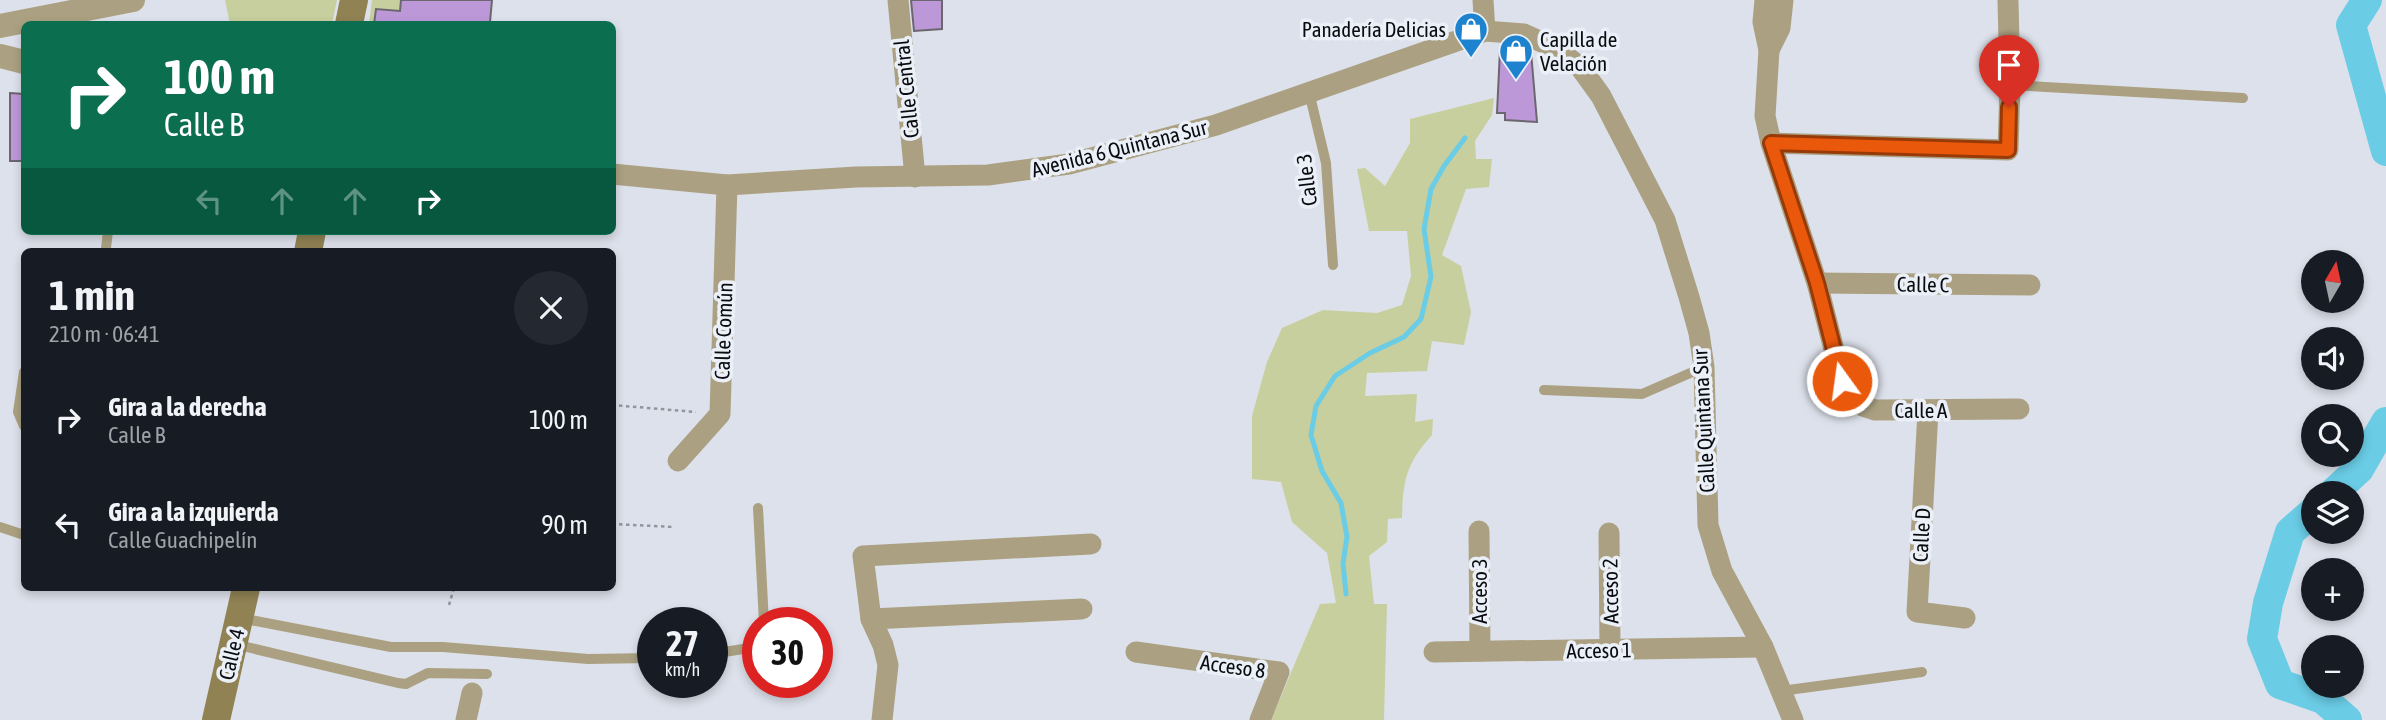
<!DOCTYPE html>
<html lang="es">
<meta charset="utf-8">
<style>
:root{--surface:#171b24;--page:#242831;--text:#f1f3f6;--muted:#9ea1a6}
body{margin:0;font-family:"Asap Condensed",sans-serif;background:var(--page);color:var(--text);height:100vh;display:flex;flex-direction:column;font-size:26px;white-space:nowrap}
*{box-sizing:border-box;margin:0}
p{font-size:23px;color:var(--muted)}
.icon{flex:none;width:38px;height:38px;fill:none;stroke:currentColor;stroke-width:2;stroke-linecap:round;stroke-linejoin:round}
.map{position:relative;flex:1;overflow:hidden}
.panel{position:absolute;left:21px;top:248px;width:595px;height:343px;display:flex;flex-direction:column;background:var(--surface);border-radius:10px;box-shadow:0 4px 10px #0003}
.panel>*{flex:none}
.banner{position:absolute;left:21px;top:21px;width:595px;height:214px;border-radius:10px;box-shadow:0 4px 10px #0003;background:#0b6e4f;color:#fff;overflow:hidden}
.needle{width:46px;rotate:9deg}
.controls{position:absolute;left:2301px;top:250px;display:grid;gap:14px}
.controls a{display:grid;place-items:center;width:63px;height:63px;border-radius:50%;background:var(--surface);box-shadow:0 4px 10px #0003;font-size:35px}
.speed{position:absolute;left:637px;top:607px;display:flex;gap:14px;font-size:35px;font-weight:700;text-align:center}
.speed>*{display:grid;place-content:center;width:91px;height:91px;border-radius:50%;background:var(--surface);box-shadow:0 4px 10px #0003;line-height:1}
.speed small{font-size:18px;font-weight:400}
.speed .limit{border:10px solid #d22;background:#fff;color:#111}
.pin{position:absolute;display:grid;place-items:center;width:60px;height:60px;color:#fff;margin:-72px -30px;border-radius:50% 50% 50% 0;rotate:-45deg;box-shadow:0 0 7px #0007}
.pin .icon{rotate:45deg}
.me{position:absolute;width:77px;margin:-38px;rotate:346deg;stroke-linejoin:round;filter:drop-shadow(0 0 5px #0008)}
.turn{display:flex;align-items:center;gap:24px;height:147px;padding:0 28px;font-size:32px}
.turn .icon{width:91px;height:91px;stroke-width:2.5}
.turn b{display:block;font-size:49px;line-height:60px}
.lanes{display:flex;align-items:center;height:66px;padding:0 28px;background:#0003;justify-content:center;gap:35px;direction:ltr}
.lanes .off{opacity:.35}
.round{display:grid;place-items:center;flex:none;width:74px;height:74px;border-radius:37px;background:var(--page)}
.headline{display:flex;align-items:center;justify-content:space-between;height:119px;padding:0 28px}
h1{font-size:42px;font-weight:700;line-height:52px}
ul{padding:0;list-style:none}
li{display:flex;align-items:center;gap:21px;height:105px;padding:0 28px}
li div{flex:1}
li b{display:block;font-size:26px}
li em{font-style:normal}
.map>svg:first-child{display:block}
</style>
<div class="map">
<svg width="2386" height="720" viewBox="0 0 2386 720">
<rect width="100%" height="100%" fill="#dde1eb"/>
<g fill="#c8cf9e">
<polygon points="225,0 337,0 332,24 230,24"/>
<polygon points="372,0 401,0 425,13 376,9 374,24 369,24"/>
<path d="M 1494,98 L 1492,115 L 1475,141 L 1476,159 L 1492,159 L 1489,187 L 1466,189 L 1442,255 L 1461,266 L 1471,312 L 1464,345 L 1432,341 L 1427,371 L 1367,373 L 1365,396 L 1417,394 L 1415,422 L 1433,419 L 1432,435 C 1406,464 1403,480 1402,518 L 1388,519 L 1387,542 L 1369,556 L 1374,604 L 1387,604 L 1384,720 L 1271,720 L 1320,604 L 1336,603 L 1327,553 L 1292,522 L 1281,482 L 1252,479 L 1252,416 L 1267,362 L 1282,328 L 1323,310 L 1377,313 L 1402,305 L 1411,276 L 1407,231 L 1369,231 L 1357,169 L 1365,168 L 1385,186 L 1410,143 L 1410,119 Z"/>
</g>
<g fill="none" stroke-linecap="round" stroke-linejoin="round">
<polyline stroke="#6acce5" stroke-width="5" points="1346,594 1343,563 1347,537 1341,503 1322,471 1311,435 1316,406 1335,376 1370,353 1404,337 1421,319 1431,277 1424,229 1431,189 1444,166 1465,138"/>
<g stroke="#6acce5" stroke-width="30">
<polyline points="2367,0 2351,25 2386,151"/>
<polyline points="2332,494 2359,469 2386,422"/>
<polyline points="2314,511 2290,532 2268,603 2262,639 2280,684 2323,699 2347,720"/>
</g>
</g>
<g fill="#bd98d8" stroke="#6c676f" stroke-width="2">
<polygon points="401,0 492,0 490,22 374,24 376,9 400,11"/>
<polygon points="911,0 942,0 942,29 914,31"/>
<polygon points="1500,50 1531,52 1537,122 1505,120 1505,113 1497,113"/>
<polygon points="10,93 24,94 24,161 10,161"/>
</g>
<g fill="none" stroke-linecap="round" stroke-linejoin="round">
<g stroke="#93959d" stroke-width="2.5" stroke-dasharray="3.5 3.5" stroke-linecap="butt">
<polyline points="612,405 696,412"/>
<polyline points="612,524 674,527"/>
<polyline points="449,605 454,588"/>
</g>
<g stroke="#aba182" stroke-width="10">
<polyline points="2010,85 2243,98"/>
<polyline points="1309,92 1326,163 1333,265"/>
<polyline points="106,248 108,231"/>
<polyline points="24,372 18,412 24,426"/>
<polyline points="1544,390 1642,394 1704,367"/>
<polyline points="758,508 764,623"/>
<polyline points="0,527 24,535"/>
<polyline points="240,618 391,647 443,647 588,659 653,658"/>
<polyline points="234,644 398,683 406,684 428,673 487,674"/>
<polyline points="712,654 749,648 758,641"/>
<polyline points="1781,691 1922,672"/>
</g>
<g stroke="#aba182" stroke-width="21">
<polyline points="898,0 915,177"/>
<polyline points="1483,0 1485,31"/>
<polyline points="1765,0 1763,22 1769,50 1765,116 1771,143 1817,283 1842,381 1850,397 1863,406 1875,410 2019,409"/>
<polyline points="1769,50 1780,28 1783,0"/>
<polyline points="1771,143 2008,150 2010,85 2008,0"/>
<polyline points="612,174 727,185 856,177 988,175 1069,164 1216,125 1485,31 1524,34 1557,49 1580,67 1601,96 1665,220 1689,297 1699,333 1704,367 1708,525 1722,571 1763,647 1793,720"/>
<polyline points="1817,283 2030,285"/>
<polyline points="1928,411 1917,612 1965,618"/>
<polyline points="678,461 720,414 727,185"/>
<polyline points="1479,531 1480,651"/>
<polyline points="1609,533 1610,650"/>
<polyline points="871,619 1082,609"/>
<polyline points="1136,652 1279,672 1260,720"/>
<polyline points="1434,652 1763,647"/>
<polyline points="466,720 472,693"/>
<polyline points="882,720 888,665 883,645 871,619 863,556 1091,544"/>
</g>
<g stroke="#aba182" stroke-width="24">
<polyline points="0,26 133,0"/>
<polyline points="0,56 24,62"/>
</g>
<g stroke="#908253" stroke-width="28">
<polyline points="349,24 354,0"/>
<polyline points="308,252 312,231"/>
<polyline points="216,720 246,588"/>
</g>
</g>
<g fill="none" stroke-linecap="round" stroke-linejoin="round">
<g stroke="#983908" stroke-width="18">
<polyline id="route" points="1842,381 1817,283 1771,143 2008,150 2009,107"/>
</g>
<use href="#route" stroke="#ea580c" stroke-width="12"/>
</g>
<defs>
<g id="shop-pin" transform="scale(1.75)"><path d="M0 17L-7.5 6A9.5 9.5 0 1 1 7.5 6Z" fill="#1d83ce" stroke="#eaeff8"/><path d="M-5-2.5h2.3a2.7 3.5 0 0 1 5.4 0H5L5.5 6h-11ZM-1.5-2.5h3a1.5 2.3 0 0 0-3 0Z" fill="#fff"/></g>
</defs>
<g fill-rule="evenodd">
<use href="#shop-pin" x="1471" y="29"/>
<use href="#shop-pin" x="1516" y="51"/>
</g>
<g text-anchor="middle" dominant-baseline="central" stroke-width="7" stroke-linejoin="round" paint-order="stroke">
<g font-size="21" fill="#0a0b0e" stroke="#eaeff8" text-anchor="end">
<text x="1446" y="29">Panadería Delicias</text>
<text x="1540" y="39" text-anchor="start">Capilla de<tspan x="1540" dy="24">Velación</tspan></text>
</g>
<g font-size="21" fill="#0a0b0e" stroke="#eaeff8">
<text transform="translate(906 89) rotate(-96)">Calle Central</text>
<text transform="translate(1119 148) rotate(-14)">Avenida 6 Quintana Sur</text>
<text transform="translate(1306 180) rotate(-97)">Calle 3</text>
<text transform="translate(1923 284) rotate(1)">Calle C</text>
<text transform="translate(723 331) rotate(-88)">Calle Común</text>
<text x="1921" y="410">Calle A</text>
<text transform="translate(1703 421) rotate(-93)">Calle Quintana Sur</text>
<text transform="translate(1921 535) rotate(-87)">Calle D</text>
<text transform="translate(1479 591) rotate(-90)">Acceso 3</text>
<text transform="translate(1610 591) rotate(-91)">Acceso 2</text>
<text transform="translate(1599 650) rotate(-1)">Acceso 1</text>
<text transform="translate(231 654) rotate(-77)">Calle 4</text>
<text transform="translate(1233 666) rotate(8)">Acceso 8</text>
</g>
</g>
</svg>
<div class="controls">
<a><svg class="needle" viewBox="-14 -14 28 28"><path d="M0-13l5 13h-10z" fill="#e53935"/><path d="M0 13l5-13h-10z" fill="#9ea1a6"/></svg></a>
<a><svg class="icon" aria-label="sound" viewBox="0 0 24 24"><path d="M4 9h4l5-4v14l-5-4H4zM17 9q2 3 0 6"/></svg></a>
<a><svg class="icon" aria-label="search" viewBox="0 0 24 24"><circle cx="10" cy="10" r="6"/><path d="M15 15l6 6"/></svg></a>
<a><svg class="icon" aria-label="layers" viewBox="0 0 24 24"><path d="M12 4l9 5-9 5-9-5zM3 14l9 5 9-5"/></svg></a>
<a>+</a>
<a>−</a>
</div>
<div class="speed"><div>27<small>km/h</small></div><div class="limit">30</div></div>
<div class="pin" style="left:2009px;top:107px;background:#d93025"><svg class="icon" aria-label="arrive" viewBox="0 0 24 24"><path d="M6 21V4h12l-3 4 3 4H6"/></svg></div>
<svg class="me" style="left:1842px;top:381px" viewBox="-20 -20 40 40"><circle r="17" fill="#ea580c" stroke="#fff" stroke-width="3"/><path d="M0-11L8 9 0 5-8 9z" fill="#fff"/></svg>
<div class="banner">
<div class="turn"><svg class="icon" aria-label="right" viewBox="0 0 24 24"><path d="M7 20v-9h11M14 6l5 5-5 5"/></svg><div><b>100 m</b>Calle B</div></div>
<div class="lanes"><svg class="icon off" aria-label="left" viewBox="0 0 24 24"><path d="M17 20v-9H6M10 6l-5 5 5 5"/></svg><svg class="icon off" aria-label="ahead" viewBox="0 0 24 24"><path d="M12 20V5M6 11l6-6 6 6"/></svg><svg class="icon off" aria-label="ahead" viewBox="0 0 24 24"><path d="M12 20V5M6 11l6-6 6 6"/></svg><svg class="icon" aria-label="right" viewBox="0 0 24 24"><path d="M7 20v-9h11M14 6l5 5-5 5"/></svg></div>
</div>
<section class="panel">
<div class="headline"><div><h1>1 min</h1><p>210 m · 06:41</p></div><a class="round"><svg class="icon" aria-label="close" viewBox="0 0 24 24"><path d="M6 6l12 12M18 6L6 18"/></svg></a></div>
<ul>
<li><svg class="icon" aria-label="right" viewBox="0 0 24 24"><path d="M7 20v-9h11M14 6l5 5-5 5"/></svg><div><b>Gira a la derecha</b><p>Calle B</p></div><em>100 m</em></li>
<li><svg class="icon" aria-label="left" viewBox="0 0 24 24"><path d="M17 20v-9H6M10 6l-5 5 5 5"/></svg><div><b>Gira a la izquierda</b><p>Calle Guachipelín</p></div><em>90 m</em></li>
</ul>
</section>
</div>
